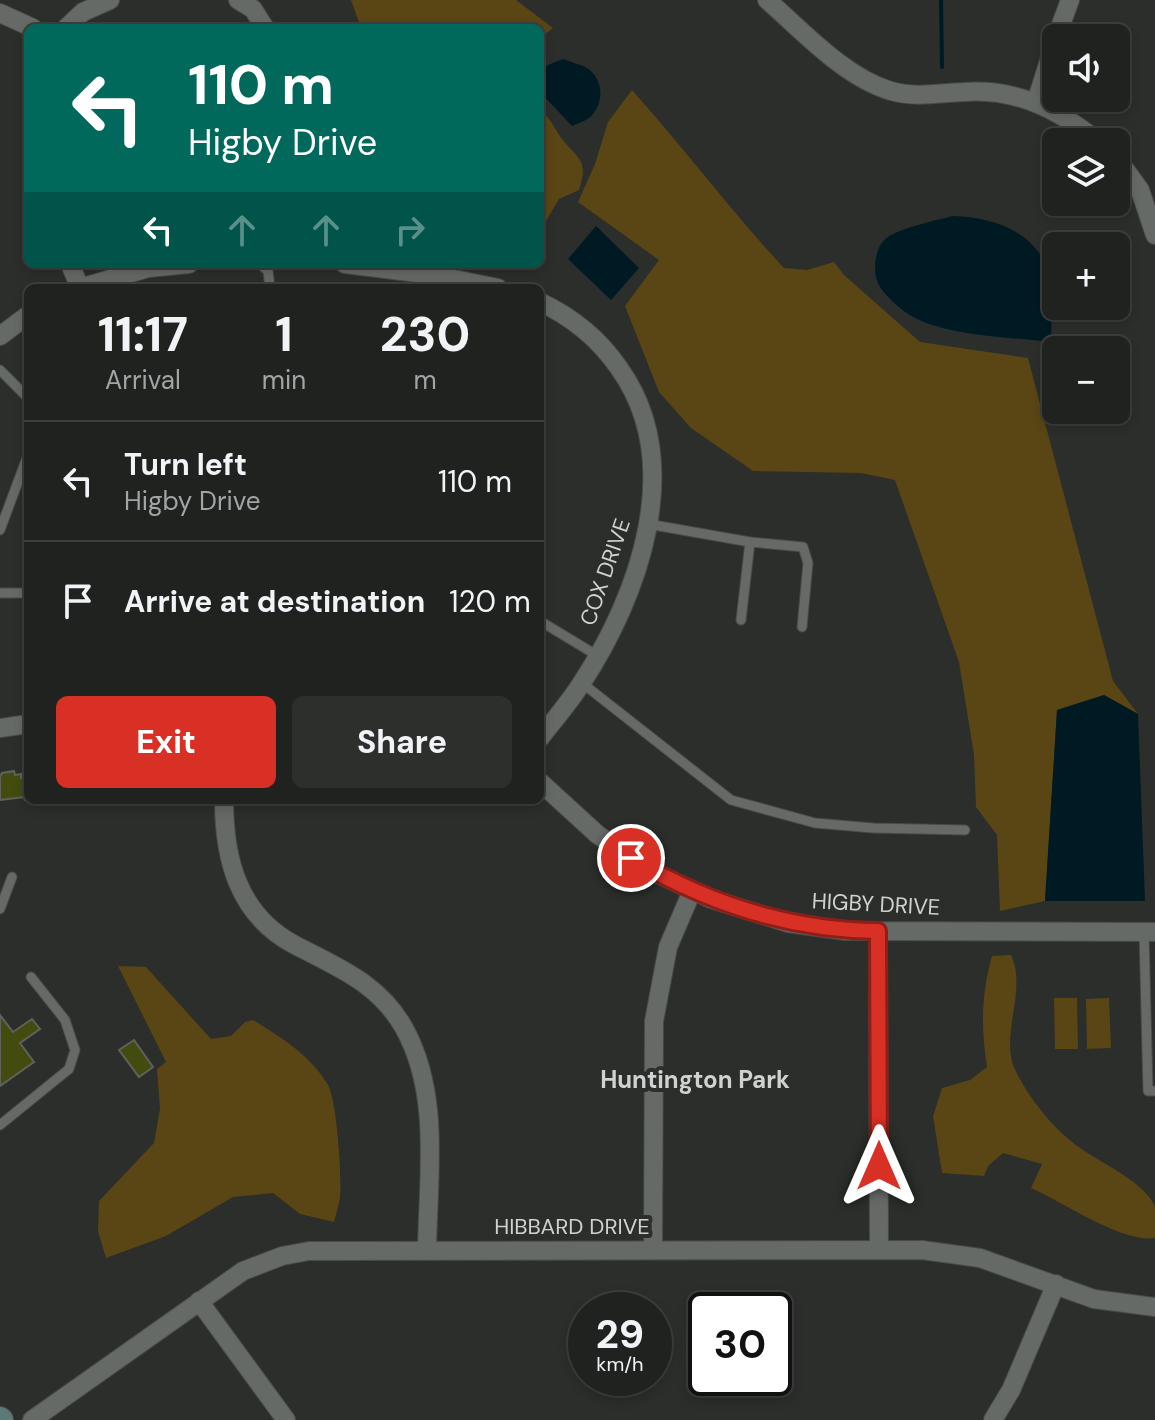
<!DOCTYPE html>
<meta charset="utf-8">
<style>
:root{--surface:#202220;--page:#2d2f2d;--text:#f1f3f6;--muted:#a2a4a5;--line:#3d3f3e;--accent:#d93025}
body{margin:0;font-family:"DM Sans",sans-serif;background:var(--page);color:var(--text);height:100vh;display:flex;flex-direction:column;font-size:30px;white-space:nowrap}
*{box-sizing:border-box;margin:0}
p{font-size:26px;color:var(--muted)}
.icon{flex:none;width:44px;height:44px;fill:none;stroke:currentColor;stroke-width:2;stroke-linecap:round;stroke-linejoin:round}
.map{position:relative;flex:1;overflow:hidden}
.side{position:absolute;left:24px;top:284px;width:520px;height:520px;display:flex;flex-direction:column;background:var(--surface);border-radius:12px;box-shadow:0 4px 12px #0003,0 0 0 2px var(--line)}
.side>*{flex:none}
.top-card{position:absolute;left:24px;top:24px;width:520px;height:244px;border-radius:12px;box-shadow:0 4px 12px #0003,0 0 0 2px var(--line);background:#00695c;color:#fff;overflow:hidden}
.fabs{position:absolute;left:1042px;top:24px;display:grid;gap:16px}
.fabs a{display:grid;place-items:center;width:88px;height:88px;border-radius:12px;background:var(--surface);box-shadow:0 4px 12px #0003,0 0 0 2px var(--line);font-size:40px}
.speed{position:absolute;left:568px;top:1292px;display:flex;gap:16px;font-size:40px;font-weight:700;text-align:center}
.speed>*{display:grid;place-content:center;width:104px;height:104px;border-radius:50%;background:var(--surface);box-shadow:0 4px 12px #0003,0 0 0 2px var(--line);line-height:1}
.speed small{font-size:20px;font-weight:400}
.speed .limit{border:4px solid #111;border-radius:12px;background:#fff;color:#111}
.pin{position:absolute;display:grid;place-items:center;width:68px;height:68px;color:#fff;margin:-34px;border:4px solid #fff;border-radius:50%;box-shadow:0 2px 8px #0007}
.me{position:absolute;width:88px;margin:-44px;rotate:0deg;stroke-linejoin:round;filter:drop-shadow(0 0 6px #0008)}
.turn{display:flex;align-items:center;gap:28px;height:168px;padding:0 32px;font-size:36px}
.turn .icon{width:104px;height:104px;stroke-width:2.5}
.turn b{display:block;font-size:56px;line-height:68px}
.lanes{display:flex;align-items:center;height:76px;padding:0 32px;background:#0003;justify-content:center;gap:40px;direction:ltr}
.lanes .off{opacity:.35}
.eta{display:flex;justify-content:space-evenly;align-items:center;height:136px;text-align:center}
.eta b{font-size:48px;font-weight:700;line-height:56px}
.cta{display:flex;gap:16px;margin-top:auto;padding:16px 32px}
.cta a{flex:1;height:92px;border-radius:12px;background:var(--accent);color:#fff;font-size:32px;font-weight:700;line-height:92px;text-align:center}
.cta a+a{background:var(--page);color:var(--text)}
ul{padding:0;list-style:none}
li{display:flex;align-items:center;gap:24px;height:120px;padding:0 32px;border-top:2px solid var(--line)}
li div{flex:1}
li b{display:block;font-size:30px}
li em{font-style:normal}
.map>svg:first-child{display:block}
</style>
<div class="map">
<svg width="1155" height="1420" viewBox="0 0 1155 1420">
<rect width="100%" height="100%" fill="#2b2e2b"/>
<g fill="#5a4515">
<polygon points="351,0 516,0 553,28 540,38 540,28 361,28"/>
<path d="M 632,90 C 684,148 731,211 784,268 L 807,270 L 834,262 L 844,275 L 920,342 L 1028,358 L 1113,681 L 1138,714 L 1104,695 L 1057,710 L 1045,901 L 1000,911 L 997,835 L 976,807 L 974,755 L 959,662 L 895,480 L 861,473 L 753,471 L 691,428 L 659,392 L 625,306 L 659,260 L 578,202 L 595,164 L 608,122 Z"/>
<path d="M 543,113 C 552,120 555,130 562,139 C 579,160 589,160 579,190 L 559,199 L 540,231 L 540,114 Z"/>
<path d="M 1011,955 C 1027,988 1002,1030 1013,1065 C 1017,1075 1025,1088 1031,1097 C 1044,1116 1064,1138 1083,1150 C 1102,1163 1147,1184 1155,1207 C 1155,1215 1155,1230 1155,1238 C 1122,1243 1063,1202 1031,1188 L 1042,1164 L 1003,1153 L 988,1166 L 984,1176 L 942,1173 L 933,1116 L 942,1088 L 970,1080 L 987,1067 C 981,1028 981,995 992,956 Z"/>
<path d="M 118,966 L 146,967 L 211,1039 L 231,1036 L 245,1022 L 253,1020 C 281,1037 311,1056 328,1085 C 337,1101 342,1178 340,1197 C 339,1205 336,1214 334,1222 L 300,1214 L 273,1193 L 233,1197 L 166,1236 L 106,1258 L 98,1231 L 99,1201 L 154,1143 L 160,1109 L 157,1069 L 166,1062 Z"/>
<polygon points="1054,998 1077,998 1078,1049 1055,1049"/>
<polygon points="1109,998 1111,1048 1087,1049 1086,999"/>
</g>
<g fill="#001a23">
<path d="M 563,59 C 570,62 580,64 587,68 C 604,79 605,105 589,118 C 585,121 577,124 572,126 L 540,92 L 543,67 Z"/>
<path d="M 953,216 C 988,217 1027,228 1044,261 C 1053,278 1052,317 1051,336 L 1042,341 C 1005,337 940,335 908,314 C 899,308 882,293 878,283 C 872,270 875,245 888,237 C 901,228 937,220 953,216 Z"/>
<polygon points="596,226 639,268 611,300 568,259"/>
<polygon points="1104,695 1138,714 1145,901 1045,901 1057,710"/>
</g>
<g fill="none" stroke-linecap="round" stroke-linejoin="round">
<polyline stroke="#001a23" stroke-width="4" points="941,0 942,67"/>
</g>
<g fill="#434c0e" stroke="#60615d" stroke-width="2">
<polygon points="14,771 15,775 21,774 21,778 28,777 28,799 25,800 24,797 0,800 0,777 2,773"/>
<polygon points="0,1015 13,1032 32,1019 40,1029 20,1043 34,1062 0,1086"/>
<polygon points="134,1040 153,1067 139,1077 119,1050"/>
</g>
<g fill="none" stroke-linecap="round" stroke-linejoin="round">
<g stroke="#484b49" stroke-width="11">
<g id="lane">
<polyline points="260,264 268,271 270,288"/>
<polyline points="0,370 28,398"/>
<polyline points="648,524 750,542 803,547 808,563 802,627"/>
<polyline points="0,530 28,455"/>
<polyline points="0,593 28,593"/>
<polyline points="741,620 750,542"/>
<polyline points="540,621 598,656"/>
<polyline points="582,683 731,800 815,823 873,828 965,830"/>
<polyline points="0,909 12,877"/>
<polyline points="1144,932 1148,1091 1155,1091"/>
<polyline points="0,1125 69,1069 75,1050 65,1020 31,977"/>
</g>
</g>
<g stroke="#484b49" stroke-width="20">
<g id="street">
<polyline points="238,0 253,9 265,28"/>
<path d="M 767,0 C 803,31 844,77 891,91 C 916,98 939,93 964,92 C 1017,88 1059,110 1099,142"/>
<polyline points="0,13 33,28"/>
<polyline points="66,28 83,12 110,0"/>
<polyline points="1056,38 1070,0"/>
<polyline points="1036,102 1056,39"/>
<polyline points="1116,157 1140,190 1155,235"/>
<polyline points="70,264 80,288"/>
<polyline points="345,264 434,275 498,288"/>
<polyline points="80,288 148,268 189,264"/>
<path d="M 540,302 C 572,317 599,339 619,368 C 687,463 639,596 581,684 C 569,703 554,720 540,738"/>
<polyline points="0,336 28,315"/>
<polyline points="0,728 28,724"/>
<polyline points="540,782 598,835 660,875 711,899 788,923 846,931 1155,932"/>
<path d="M 224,800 C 224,859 238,915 295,945 C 337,967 379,983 404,1028 C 441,1094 428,1177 427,1250"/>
<polyline points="878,931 879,1249"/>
<polyline points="653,1249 654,1021 668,947 692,891"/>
<polyline points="199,1301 286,1420"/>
<polyline points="32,1420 243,1271 282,1256 309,1251 922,1250 980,1258 1094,1299 1155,1307"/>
<polyline points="993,1420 1011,1390 1056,1284"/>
</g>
</g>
<g stroke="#484b49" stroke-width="26">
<polyline id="secondary" points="0,1419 1,1420"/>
</g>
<use href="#lane" stroke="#666a67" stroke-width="9"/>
<use href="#street" stroke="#666a67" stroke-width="18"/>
<use href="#secondary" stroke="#5b7a75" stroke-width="24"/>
</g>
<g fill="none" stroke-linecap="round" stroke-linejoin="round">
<g stroke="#8d1f18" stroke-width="20">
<path id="route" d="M 631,858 C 708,904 788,930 878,931 L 879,1166"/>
</g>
<use href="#route" stroke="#d93025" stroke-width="14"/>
</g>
<g text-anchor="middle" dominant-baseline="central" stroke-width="8" stroke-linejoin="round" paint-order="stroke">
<g font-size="22" fill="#d0d2d1" stroke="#2b2e2b">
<text transform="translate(605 572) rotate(-71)">COX DRIVE</text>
<text transform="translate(876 904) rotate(3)">HIGBY DRIVE</text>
<text x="572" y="1226">HIBBARD DRIVE</text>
</g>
<g font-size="24" font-weight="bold" fill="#d0d2d1" stroke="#2b2e2b">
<text x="695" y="1079">Huntington Park</text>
</g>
</g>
</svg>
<div class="fabs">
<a><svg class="icon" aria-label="sound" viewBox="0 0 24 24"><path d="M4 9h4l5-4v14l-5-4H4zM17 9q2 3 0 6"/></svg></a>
<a><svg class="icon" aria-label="layers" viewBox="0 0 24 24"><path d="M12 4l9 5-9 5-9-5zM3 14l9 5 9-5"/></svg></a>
<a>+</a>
<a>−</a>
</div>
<div class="speed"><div>29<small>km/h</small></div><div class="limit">30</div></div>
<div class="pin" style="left:631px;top:858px;background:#d93025"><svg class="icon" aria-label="arrive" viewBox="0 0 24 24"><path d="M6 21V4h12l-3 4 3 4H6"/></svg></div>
<svg class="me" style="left:879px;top:1166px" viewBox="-20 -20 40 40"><path d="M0-17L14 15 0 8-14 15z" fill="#d93025" stroke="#fff" stroke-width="4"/></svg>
<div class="top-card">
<div class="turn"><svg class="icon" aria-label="left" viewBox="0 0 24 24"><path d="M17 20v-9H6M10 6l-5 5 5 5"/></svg><div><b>110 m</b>Higby Drive</div></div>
<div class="lanes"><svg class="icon" aria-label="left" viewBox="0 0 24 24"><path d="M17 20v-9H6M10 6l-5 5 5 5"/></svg><svg class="icon off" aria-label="ahead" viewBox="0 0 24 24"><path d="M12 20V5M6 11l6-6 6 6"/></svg><svg class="icon off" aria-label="ahead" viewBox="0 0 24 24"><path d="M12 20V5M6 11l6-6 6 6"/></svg><svg class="icon off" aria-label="right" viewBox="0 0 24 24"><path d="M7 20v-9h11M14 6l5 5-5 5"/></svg></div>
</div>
<section class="side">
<div class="eta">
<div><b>11:17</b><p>Arrival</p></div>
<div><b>1</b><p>min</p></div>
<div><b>230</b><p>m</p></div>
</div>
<ul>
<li><svg class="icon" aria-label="left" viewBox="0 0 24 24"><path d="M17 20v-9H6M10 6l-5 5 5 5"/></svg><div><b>Turn left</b><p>Higby Drive</p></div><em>110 m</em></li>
<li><svg class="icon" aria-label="arrive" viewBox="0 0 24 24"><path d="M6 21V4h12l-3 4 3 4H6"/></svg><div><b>Arrive at destination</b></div><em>120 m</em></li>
</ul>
<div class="cta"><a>Exit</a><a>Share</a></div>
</section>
</div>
